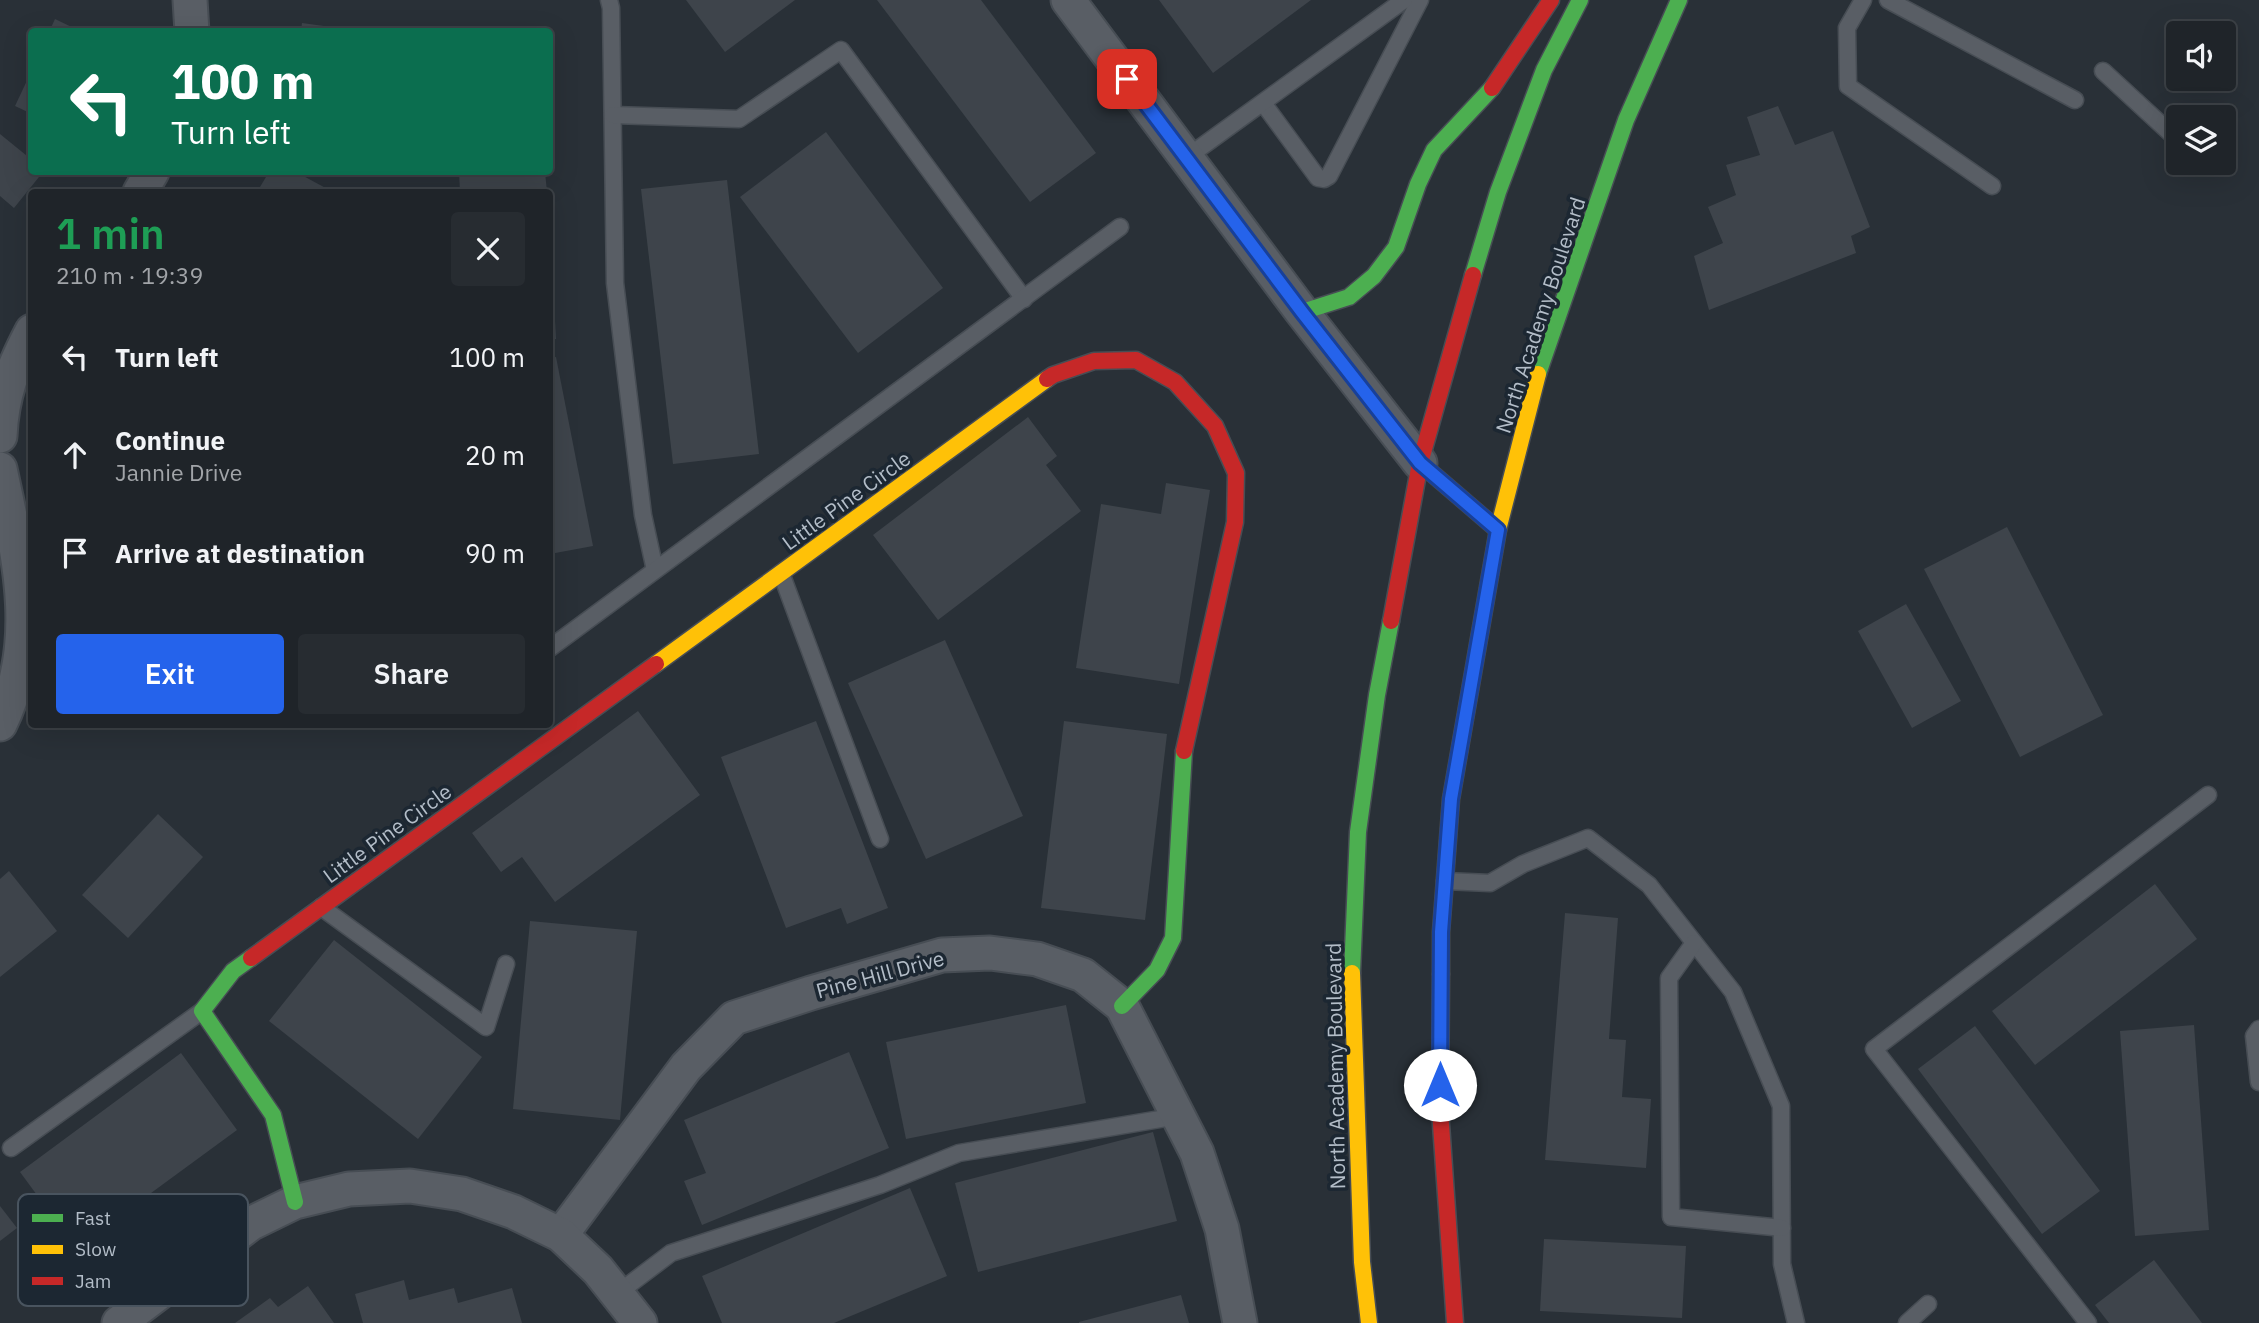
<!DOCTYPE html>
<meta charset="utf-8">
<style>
:root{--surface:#1f2429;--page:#272c31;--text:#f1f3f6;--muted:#a1a4a8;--line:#3c4146;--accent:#2563eb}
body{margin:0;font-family:"IBM Plex Sans",sans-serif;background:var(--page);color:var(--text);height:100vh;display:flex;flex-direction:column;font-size:26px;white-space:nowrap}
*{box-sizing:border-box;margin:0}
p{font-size:23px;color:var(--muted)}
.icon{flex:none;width:38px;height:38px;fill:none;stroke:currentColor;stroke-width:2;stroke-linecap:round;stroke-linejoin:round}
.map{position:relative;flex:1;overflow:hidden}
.panel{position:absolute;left:28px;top:189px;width:525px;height:539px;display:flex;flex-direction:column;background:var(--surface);border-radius:7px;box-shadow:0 7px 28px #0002,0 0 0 2px var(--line)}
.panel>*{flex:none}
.hud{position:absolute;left:28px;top:28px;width:525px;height:147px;border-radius:7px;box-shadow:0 7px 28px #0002,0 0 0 2px var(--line);background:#0b6e4f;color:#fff;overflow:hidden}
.controls{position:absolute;left:2166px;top:21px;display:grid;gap:14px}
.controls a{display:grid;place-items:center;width:70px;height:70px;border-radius:7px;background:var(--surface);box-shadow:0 7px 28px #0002,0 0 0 2px var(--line);font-size:35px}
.pin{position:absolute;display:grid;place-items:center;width:60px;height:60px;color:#fff;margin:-30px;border-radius:14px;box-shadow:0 4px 10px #0006}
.me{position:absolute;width:77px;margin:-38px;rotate:0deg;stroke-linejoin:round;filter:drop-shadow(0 0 5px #0008)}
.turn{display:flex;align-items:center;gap:24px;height:147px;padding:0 28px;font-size:32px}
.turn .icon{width:91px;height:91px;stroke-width:2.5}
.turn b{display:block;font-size:49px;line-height:60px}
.round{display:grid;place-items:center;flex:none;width:74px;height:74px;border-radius:7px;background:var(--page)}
.headline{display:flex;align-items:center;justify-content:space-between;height:119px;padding:0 28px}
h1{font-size:42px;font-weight:600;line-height:52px;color:#1e9e55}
.cta{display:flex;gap:14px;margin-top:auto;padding:14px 28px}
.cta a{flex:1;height:80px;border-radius:7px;background:var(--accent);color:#fff;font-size:28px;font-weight:600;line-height:80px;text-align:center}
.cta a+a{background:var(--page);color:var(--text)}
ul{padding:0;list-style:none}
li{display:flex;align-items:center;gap:21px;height:98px;padding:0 28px}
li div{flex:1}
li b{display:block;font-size:26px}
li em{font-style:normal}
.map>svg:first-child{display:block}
</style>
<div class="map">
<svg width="2259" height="1323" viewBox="0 0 2259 1323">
<rect width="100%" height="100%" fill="#293037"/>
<g fill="#3e444b">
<polygon points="686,0 795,0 725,52"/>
<polygon points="877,0 981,0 1096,153 1030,202"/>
<polygon points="1159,0 1311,0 1213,73"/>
<polygon points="55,19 82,32 49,32"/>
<polygon points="302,23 353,30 353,32 301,32"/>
<polygon points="536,27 536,32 495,32 495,29"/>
<polygon points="32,70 32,114 15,106"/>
<polygon points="1778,106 1795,145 1833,131 1870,227 1851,236 1856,253 1709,310 1694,256 1723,243 1708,207 1736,195 1726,165 1760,155 1747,117"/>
<polygon points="826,132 943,288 858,353 740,197"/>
<polygon points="0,134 32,160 32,172 43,172 14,208 0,196"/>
<polygon points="269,172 296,172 333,192 257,192"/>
<polygon points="459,172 545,172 547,192 460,192"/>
<polygon points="727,180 759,454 673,464 641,189"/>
<polygon points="550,266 552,266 556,339 550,339"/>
<polygon points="556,357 593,546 550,554 550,358"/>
<polygon points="1028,417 1057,456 1046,465 1081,511 938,620 873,535"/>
<polygon points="1166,483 1210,490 1179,684 1076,668 1101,504 1161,514"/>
<polygon points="2007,527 2103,715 2020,757 1924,569"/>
<polygon points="1906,604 1961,701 1912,728 1858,631"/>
<polygon points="945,640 1023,816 926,859 848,683"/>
<polygon points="638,711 700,795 555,902 522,857 501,872 472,833"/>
<polygon points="816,721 888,908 847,924 841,908 786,928 721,757"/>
<polygon points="1064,721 1167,734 1145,920 1041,908"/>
<polygon points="158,814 203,857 128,938 82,895"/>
<polygon points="9,871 57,931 0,977 0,879"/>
<polygon points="2155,884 2197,939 2035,1065 1992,1011"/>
<polygon points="1565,913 1618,918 1609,1039 1626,1040 1622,1097 1651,1099 1646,1168 1545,1160"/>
<polygon points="530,921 637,931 620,1120 513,1109"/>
<polygon points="334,940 482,1057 418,1139 269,1021"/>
<polygon points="1066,1005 1086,1103 906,1139 886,1042"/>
<polygon points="2194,1025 2209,1230 2135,1236 2120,1031"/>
<polygon points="1975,1026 2100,1191 2042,1234 1918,1069"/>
<polygon points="849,1052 889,1148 702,1225 684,1181 706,1173 684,1120"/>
<polygon points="181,1053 237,1130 76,1248 20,1172"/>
<polygon points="1153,1132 1177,1221 978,1272 955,1183"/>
<polygon points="910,1188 947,1276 834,1323 722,1323 702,1276"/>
<polygon points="0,1206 17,1228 0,1241"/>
<polygon points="1544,1239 1686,1246 1682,1318 1540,1311"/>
<polygon points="2154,1260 2202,1323 2109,1323 2095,1305"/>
<polygon points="404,1280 409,1300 454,1288 458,1303 512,1288 522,1323 363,1323 355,1294"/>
<polygon points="308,1286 334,1323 235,1323 270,1298 278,1307"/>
<polygon points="1181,1295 1189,1323 1079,1323 1079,1322"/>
</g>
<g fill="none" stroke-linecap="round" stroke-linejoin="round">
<g stroke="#474d54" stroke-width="19">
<g id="lane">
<polyline points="609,0 611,8 615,283 643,515 655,570"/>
<polyline points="1863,0 1847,28 1848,86 1992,186"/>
<polyline points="1888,0 2075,100"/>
<polyline points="2103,71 2179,141"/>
<polyline points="1263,103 1318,178 1324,179 1329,176 1420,0"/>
<polyline points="613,115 739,119 841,50 1024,299"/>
<polyline points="1186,158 1404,0"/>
<polyline points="781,573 880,839"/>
<polyline points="550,648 1120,227"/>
<polyline points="1445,881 1490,883 1523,864 1588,838 1649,885 1733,992 1781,1106 1782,1264 1796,1323"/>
<polyline points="321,907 486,1027 506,964"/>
<polyline points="1694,943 1669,978 1671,1217 1782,1228"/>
<polyline points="2259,1029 2254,1036 2259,1082"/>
<polyline points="11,1148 202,1011"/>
<polyline points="618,1293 671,1253 880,1185 959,1153 1178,1116"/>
<polyline points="1907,1323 1928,1304"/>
<polyline points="2088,1323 1874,1049 2208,795"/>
</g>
</g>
<g stroke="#474d54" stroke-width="37">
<g id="street">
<polyline points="190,0 192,32"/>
<polyline points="1068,0 1302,312 1420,463"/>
<polyline points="140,192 152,172"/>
<path d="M 0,436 C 2,394 13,367 32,331"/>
<path d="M 0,469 C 18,553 41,642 0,724"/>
<polyline points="561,1235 686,1067 734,1018 811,993 942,955 990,953 1037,959 1083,975 1122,1006 1197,1153 1222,1229 1240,1323"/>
<polyline points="119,1323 250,1224 295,1202 349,1189 410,1186 462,1194 514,1212 561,1235 598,1270 640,1323"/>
</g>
</g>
<g stroke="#474d54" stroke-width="19">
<g id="fast">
<polyline points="1473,275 1498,192 1544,70 1580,0"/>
<polyline points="1302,312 1349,297 1374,276 1396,247 1418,184 1434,150 1492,88"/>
<polyline points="1538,374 1626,120 1679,0"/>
<polyline points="1420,463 1498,530"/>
<polyline points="251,958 233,971 202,1011 273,1115 295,1202"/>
<polyline points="1352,973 1358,832 1377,695 1391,621"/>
<polyline points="1122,1006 1157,970 1173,938 1184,751"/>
</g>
</g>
<g stroke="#474d54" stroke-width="19">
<g id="slow">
<polyline points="656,664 1047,379"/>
<polyline points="1352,973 1362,1262 1369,1323"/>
<polyline points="1441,974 1441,932 1451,799 1498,530 1538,374"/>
</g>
</g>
<g stroke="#474d54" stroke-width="19">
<g id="jam">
<polyline points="1492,88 1551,0"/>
<polyline points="1047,379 1053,375 1094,361 1136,360 1175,382 1215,426 1236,473 1235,522 1184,751"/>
<polyline points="1391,621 1420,463 1473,275"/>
<polyline points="251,958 656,664"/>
<polyline points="1441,974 1440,1110 1455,1323"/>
</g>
</g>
<use href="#lane" stroke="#595e65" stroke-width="16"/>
<use href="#street" stroke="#595e65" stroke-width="33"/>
<use href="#fast" stroke="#4caf50" stroke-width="16"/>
<use href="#slow" stroke="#ffc107" stroke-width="16"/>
<use href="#jam" stroke="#c62828" stroke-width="16"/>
</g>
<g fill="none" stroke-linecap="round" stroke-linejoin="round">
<g stroke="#184099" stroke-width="18">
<polyline id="route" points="1127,79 1302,312 1420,463 1498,530 1451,799 1441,932 1440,1085"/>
</g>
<use href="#route" stroke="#2563eb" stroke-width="12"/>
</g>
<g text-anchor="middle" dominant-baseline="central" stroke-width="7" stroke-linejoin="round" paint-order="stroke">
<g font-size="21" fill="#b3bdc8" stroke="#1c2732">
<text transform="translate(1540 315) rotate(-72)">North Academy Boulevard</text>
<text transform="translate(846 500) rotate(-36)">Little Pine Circle</text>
<text transform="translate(387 833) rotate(-36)">Little Pine Circle</text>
<text transform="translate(880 974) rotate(-15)">Pine Hill Drive</text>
<text transform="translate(1335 1066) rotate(-91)">North Academy Boulevard</text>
</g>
</g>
<rect x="18" y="1194" width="230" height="112" rx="10" fill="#1c2732" stroke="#49545f" stroke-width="2"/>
<rect x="32" y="1214" width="31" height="8" fill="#4caf50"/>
<rect x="32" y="1245" width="31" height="9" fill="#ffc107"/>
<rect x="32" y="1277" width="31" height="8" fill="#c62828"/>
<g font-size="19" fill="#b3bdc8">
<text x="75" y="1225">Fast</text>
<text x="75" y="1256">Slow</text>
<text x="75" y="1288">Jam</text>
</g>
</svg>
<div class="controls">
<a><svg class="icon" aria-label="sound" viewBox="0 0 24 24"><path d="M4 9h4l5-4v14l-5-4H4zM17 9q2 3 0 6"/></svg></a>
<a><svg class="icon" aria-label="layers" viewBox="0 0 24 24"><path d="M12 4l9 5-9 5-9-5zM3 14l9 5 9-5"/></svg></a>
</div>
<div class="pin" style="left:1127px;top:79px;background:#d93025"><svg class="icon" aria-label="arrive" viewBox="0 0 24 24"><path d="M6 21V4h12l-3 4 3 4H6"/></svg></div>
<svg class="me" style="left:1440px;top:1085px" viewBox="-20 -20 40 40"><circle r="19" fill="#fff"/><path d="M0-13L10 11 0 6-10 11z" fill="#2563eb"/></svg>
<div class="hud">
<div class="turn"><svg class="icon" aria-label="left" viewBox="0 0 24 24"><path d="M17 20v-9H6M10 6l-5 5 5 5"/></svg><div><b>100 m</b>Turn left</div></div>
</div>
<section class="panel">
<div class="headline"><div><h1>1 min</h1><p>210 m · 19:39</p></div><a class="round"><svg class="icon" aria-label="close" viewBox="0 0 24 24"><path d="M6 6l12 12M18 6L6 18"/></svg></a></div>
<ul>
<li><svg class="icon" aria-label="left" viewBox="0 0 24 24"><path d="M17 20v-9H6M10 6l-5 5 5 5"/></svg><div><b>Turn left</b></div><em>100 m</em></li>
<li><svg class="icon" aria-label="ahead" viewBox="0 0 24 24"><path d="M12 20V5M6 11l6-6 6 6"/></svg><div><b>Continue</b><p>Jannie Drive</p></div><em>20 m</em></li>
<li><svg class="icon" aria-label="arrive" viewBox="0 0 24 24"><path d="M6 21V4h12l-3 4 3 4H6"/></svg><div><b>Arrive at destination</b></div><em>90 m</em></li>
</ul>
<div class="cta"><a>Exit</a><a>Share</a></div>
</section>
</div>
